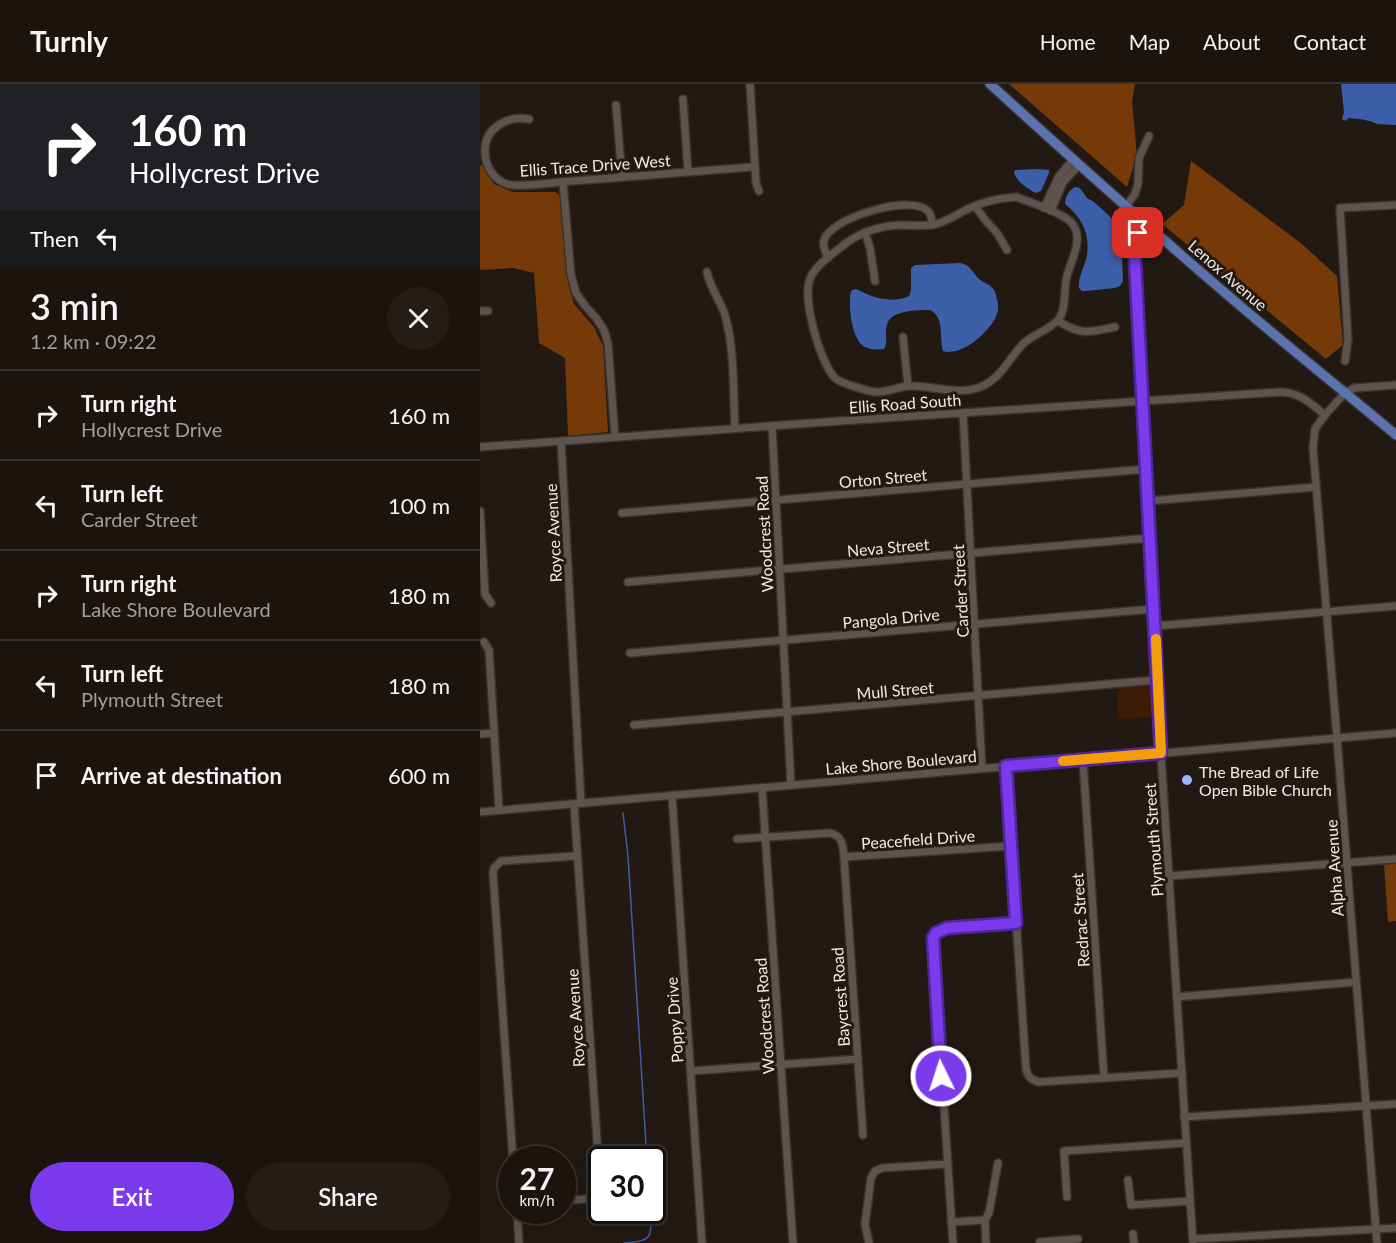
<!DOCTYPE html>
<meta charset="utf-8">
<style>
:root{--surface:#1a130e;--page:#231c17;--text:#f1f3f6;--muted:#9f9e9e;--line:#38322e;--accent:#7c3aed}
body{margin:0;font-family:Lato,sans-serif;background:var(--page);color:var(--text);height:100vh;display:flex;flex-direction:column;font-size:22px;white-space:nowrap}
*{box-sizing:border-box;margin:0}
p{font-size:20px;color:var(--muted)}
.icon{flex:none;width:33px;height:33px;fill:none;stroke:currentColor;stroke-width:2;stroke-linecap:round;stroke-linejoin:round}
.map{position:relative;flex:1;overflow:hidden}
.panel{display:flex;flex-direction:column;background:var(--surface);width:480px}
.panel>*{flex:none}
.top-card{background:#202124;color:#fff;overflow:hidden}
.speed{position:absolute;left:18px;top:1062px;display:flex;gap:12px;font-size:30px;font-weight:700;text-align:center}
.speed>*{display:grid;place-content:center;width:78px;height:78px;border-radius:50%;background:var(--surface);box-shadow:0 3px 15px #0003,0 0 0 2px var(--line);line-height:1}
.speed small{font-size:15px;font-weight:400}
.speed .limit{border:3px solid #111;border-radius:9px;background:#fff;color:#111}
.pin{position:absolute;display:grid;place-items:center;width:51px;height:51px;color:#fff;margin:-26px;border-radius:12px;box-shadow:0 3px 9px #0006}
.me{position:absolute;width:66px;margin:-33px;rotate:356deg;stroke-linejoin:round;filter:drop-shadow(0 0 4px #0008)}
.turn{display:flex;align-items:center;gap:21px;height:126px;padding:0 30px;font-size:27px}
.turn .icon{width:78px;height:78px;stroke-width:2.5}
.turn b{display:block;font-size:42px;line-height:51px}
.then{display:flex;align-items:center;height:57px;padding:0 30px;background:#0003;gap:12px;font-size:22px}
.round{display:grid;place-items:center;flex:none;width:63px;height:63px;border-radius:32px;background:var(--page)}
.head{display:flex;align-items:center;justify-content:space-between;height:102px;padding:0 30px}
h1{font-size:36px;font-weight:600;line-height:45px}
.button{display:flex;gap:12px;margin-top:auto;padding:12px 30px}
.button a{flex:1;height:69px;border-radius:36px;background:var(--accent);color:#fff;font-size:24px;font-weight:600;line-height:69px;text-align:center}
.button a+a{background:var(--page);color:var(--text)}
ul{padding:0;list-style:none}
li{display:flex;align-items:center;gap:18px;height:90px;padding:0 30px;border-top:2px solid var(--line)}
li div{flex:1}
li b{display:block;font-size:22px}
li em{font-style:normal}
header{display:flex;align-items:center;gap:36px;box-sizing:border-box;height:84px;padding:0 30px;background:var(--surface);border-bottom:2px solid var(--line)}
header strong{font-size:28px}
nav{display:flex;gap:33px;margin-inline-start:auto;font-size:21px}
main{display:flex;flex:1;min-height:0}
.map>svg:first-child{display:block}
</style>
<header>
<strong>Turnly</strong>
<nav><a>Home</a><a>Map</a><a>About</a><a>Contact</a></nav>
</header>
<main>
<section class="panel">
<div class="top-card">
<div class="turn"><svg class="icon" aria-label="right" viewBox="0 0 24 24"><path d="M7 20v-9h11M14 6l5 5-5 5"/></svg><div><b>160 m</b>Hollycrest Drive</div></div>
<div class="then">Then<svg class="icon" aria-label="left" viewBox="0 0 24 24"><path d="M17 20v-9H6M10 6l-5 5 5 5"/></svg></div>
</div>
<div class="head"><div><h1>3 min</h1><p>1.2 km · 09:22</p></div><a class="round"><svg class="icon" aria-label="close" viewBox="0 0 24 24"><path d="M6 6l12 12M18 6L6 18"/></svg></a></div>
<ul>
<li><svg class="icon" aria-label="right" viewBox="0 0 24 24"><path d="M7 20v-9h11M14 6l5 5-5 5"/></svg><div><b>Turn right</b><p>Hollycrest Drive</p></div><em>160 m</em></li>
<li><svg class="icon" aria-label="left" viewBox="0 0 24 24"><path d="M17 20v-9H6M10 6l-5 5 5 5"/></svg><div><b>Turn left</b><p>Carder Street</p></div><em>100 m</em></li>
<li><svg class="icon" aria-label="right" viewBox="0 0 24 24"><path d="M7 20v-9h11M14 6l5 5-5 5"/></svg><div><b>Turn right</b><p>Lake Shore Boulevard</p></div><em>180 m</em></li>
<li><svg class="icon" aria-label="left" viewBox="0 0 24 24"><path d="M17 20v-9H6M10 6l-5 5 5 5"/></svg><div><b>Turn left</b><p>Plymouth Street</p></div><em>180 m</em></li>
<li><svg class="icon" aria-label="arrive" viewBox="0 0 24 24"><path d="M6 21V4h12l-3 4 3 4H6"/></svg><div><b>Arrive at destination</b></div><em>600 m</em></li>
</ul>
<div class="button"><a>Exit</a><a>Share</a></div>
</section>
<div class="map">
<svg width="916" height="1159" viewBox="0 0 916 1159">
<rect width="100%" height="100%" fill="#221913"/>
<polygon fill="#3c1c05" points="671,599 671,633 638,635 637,602"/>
<g fill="#763a09">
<polygon points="529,0 655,0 652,18 657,71 647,103"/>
<polygon points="711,77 822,160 857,192 863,261 846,275 682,140 704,121"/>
<polygon points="2,81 14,100 33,108 75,108 80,111 88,199 94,220 114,243 123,262 128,348 88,352 85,274 59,259 54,189 33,184 0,186 0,82"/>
<polygon points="916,778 916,837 908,838 904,780"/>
</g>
<g fill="#3d5ea9">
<path d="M 861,0 L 916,0 L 916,41 L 897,40 C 888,35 877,35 868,34 L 866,37 L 862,35 L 864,28 Z"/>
<path d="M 556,85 L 569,86 L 569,89 L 561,107 L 556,109 C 548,105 537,98 534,89 L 535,86 Z"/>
<path d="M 595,103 L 600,104 L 607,114 L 614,118 L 637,139 L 641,149 L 643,197 L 640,202 L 635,204 L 606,207 L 602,207 L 599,204 C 598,192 605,183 607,171 C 610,149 602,134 585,120 C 585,113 589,106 595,103 Z"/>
<path d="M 480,179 C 489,180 492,187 497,193 C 502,199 512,200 515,208 C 517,214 520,224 517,230 C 511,247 482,273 463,267 C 459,253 465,233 450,226 C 437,226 410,226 407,241 C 404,250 409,257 404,265 C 396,266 387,266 381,260 C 371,249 368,220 371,207 L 375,205 C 380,206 384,209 389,211 C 403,216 416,218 429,212 L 431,206 L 431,184 L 435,181 Z"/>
</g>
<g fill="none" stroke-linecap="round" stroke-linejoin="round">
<g stroke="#3d5ea9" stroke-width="1.5">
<polyline points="143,729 148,772 167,1076"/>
<path d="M 144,1159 C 173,1157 172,1153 170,1126"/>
</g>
<g stroke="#39322f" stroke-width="10">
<g id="minor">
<polyline points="270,0 276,99 279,107"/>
<polyline points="203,15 208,88"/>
<polyline points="136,21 142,93"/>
<path d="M 49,35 C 28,31 4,44 5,68 C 5,82 14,96 27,100 C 40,104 76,98 91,97 C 152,93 213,87 274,83"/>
<polyline points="83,98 91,191 96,209 106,223 116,234 123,244 126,252 128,260 135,353"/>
<path d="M 536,113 C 548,117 581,129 590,137 C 595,142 598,150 597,158 C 596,171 588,183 586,197 C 584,208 586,227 578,236 C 569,246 554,250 544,259 C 529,274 521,295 500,303 C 477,312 452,301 428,302 C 418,303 408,308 397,308 C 390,308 360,299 355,294 C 340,279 322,215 330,195 C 335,182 351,171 361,163 C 378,149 398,142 420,141 C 431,141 444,143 456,140 C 468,137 477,130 488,125 C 504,117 519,114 536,113 Z"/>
<polyline points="495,122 506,137 517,149 527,166"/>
<polyline points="646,122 655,110 658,100 659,74 669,52"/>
<polyline points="564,124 579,92 593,76"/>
<polyline points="571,127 583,98 599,81"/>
<polyline points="665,139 658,149 654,158 682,687 713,1159"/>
<polyline points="385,148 390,164 395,197"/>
<path d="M 348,174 C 346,168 342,163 344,156 C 351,133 434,109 449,128 C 451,131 452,137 452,141"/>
<path d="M 227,188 C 230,204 240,216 245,231 C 255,267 253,307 255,344"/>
<polyline points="0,227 8,227"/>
<path d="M 578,237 C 602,252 609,248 635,243"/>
<polyline points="423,253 428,302"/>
<polyline points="865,277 868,256 860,124 916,121"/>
<polyline points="483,329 502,684"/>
<polyline points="292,342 311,701"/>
<polyline points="81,357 101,719"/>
<path d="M 0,363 L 360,337 L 801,308 C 821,309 830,319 845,331"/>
<polyline points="668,417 836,403"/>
<polyline points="0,427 5,510 11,519"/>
<polyline points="142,429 667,385"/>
<polyline points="148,498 670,454"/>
<polyline points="675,542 916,522"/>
<polyline points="4,558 9,566 19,726"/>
<polyline points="150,569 674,525"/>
<polyline points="154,641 677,596"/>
<polyline points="0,650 14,649"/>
<polyline points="603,676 624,994"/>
<path d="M 526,682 L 546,985 C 548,993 551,996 559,998 L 702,989"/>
<polyline points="282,704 313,1159"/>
<polyline points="192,711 222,1159"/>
<polyline points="0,728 916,649"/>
<path d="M 257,755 L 350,749 C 363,752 363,762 364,773 L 383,1051"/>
<polyline points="364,773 531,762"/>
<polyline points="689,792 916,775"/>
<polyline points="697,913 876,898"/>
<polyline points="211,987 378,975"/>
<polyline points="704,1033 916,1020"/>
<polyline points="33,1076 13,789 14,784 21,777 97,772"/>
<polyline points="648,1096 651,1121 710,1117"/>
<polyline points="587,1113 584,1067 706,1059"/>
<path d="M 82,1116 C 98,1115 117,1119 120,1100 L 94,720"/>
<polyline points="37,1126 39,1159"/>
<polyline points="505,1136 509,1129 518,1079"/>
<polyline points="505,1136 506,1159"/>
<polyline points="471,1138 505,1136"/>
<polyline points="653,1150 654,1159"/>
<polyline points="713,1155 916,1144"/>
<polyline points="389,1159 385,1140 391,1094 395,1087 402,1084 467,1080"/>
<polyline points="473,1159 453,854 456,848 467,844 536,839"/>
<polyline points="560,1159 560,1158 598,1155"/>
<polyline points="897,1159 857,654 833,364 835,345 845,331 864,310 874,304 916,301"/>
</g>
</g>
<g stroke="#39322f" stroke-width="12">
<path id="major" d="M 510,0 C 600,82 690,163 783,241 C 827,278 872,314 916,351"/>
</g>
<use href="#minor" stroke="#5f544d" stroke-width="7"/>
<use href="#major" stroke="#5b73af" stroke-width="9"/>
</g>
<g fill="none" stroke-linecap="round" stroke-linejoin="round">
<g stroke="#51269a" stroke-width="15">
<polyline id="route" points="461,992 453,854 456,849 467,844 536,839 526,682 681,669 654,158 658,149"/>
</g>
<use href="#route" stroke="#7c3aed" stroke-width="10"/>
<polyline stroke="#f59e0b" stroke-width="10" points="583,677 681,669 676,555"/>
</g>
<circle fill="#95b7fd" stroke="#221913" stroke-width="2" cx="707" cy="696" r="6"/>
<g text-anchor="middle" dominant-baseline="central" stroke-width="6" stroke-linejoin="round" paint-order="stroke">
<g font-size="16" fill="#f0e9e5" stroke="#221913">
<text transform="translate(115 81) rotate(-4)">Ellis Trace Drive West</text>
<text transform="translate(748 191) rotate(41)">Lenox Avenue</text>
<text transform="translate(425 319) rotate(-4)">Ellis Road South</text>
<text transform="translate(403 394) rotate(-5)">Orton Street</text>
<text transform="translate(73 449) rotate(-93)">Royce Avenue</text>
<text transform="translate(284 450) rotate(-93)">Woodcrest Road</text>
<text transform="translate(408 463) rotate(-5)">Neva Street</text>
<text transform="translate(480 507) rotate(-93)">Carder Street</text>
<text transform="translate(411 534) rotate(-5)">Pangola Drive</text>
<text transform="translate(415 606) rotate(-5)">Mull Street</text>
<text transform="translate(421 678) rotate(-5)">Lake Shore Boulevard</text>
<text transform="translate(438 755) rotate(-4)">Peacefield Drive</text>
<text transform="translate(673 756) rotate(-94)">Plymouth Street</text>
<text transform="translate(854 784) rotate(-94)">Alpha Avenue</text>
<text transform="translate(600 836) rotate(-94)">Redrac Street</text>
<text transform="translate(360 913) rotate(-94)">Baycrest Road</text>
<text transform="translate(284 932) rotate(-94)">Woodcrest Road</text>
<text transform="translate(95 934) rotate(-94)">Royce Avenue</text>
<text transform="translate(194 936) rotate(-94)">Poppy Drive</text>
</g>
<g font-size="16" fill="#f0e9e5" stroke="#221913" text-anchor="start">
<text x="719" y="687">The Bread of Life<tspan x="719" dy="18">Open Bible Church</tspan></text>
</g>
</g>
</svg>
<div class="speed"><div>27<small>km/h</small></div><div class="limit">30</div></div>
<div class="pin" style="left:658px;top:149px;background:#d93025"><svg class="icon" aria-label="arrive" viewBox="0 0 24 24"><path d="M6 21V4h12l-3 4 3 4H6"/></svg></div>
<svg class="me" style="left:461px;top:992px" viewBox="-20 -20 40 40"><circle r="17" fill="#7c3aed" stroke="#fff" stroke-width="3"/><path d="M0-11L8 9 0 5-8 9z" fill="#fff"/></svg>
</div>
</main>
